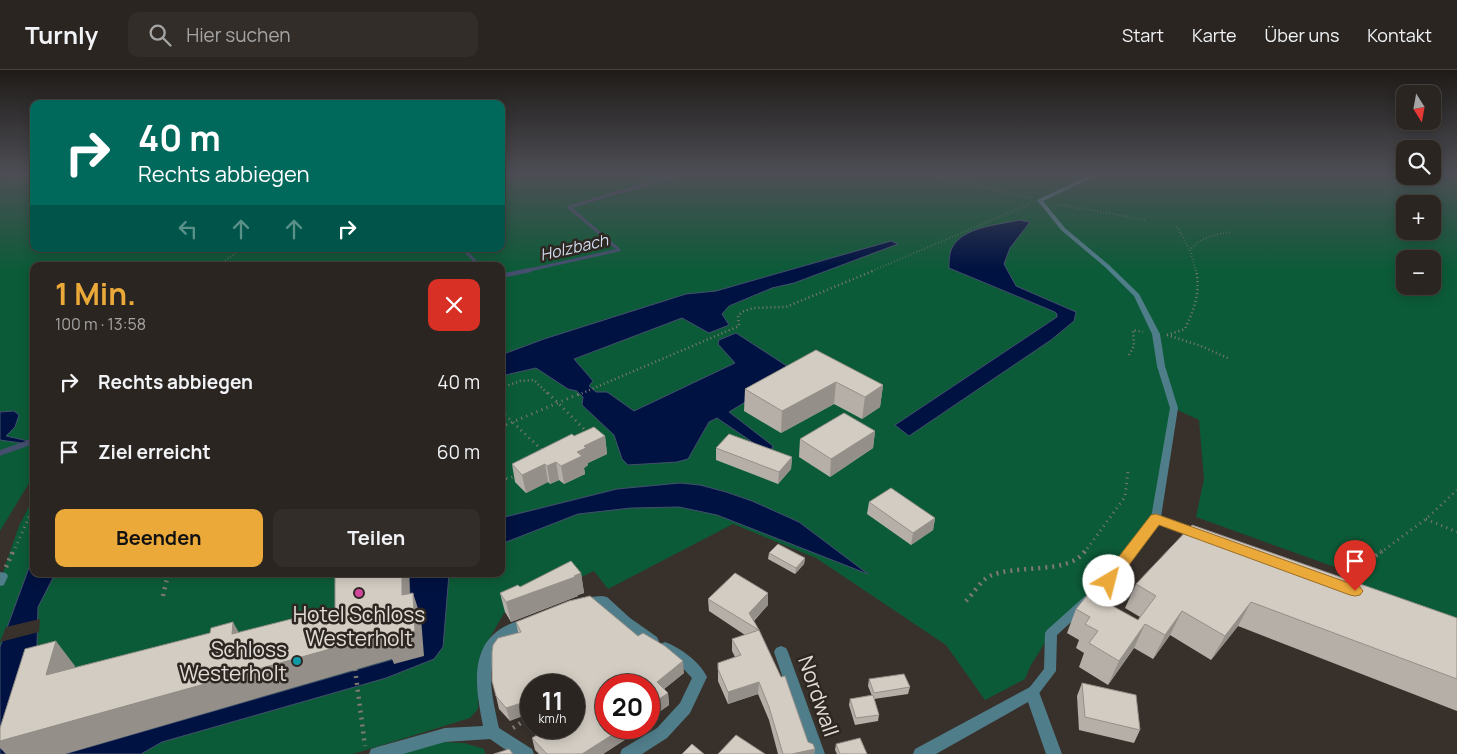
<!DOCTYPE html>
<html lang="de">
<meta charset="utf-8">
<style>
:root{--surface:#2a2520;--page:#322d29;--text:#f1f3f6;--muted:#a5a5a5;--line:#46423e;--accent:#eba93a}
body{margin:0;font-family:Manrope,sans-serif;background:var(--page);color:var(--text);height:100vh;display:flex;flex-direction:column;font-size:19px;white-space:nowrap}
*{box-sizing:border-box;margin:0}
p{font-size:16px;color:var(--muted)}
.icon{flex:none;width:28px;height:28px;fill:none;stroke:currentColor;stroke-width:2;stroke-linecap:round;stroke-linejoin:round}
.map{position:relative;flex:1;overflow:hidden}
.panel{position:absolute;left:30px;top:192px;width:475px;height:315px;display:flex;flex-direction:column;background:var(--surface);border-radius:10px;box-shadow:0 2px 12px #0003,0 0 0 1px var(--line)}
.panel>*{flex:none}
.top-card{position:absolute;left:30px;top:30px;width:475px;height:152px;border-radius:10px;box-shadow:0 2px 12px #0003,0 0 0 1px var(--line);background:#00695c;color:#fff;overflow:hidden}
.needle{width:32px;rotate:169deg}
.fabs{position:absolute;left:1396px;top:15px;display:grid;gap:10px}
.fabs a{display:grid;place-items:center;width:45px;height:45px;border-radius:10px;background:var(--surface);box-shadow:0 2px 12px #0003,0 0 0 1px var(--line);font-size:25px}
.speed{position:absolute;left:520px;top:604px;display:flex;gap:10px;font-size:25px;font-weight:700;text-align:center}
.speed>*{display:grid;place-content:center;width:65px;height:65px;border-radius:50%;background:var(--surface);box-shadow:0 2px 12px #0003,0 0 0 1px var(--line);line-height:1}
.speed small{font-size:12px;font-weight:400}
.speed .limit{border:8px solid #d22;background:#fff;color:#111}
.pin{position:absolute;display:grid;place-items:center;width:42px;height:42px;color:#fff;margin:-51px -21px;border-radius:50% 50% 50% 0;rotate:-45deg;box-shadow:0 0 5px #0007}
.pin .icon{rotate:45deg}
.me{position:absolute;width:55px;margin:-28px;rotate:37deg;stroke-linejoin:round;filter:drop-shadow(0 0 4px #0008)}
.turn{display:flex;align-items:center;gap:18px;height:105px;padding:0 25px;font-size:22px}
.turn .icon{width:65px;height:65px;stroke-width:2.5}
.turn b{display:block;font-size:35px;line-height:42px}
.lanes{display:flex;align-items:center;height:48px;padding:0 25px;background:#0003;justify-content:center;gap:25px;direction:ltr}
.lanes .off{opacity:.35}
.round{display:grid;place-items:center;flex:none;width:52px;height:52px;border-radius:10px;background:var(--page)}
.summary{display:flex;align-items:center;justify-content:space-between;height:85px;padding:0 25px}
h1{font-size:30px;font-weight:700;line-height:38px;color:var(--accent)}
.button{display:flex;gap:10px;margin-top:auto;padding:10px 25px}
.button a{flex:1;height:58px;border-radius:10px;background:var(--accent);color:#111;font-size:20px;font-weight:700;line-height:58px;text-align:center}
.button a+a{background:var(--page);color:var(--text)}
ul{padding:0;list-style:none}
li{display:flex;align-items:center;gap:15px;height:70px;padding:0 25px}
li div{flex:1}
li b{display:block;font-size:19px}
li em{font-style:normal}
header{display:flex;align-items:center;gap:30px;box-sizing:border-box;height:70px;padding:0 25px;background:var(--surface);border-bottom:1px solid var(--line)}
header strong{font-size:24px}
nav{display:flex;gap:28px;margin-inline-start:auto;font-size:18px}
.search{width:350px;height:45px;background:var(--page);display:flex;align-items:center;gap:12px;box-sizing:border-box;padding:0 18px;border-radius:10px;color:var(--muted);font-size:19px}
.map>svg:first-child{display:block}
</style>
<header>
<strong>Turnly</strong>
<div class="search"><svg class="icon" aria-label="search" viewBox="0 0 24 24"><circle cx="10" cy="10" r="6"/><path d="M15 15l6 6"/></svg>Hier suchen</div>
<nav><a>Start</a><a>Karte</a><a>Über uns</a><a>Kontakt</a></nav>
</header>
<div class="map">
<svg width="1457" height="684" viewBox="0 0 1457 684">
<rect width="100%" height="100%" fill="#38312b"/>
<g fill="#0c5b38" fill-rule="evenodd">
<path d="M 0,103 L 34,103 L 34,179 L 501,179 L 501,103 L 1405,103 L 1405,106 L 1432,106 L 1433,103 L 1457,103 L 1457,557 L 1338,515 L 1343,500 L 1196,447 L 1204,409 L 1199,350 L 1175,339 L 1156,449 L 1051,563 L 1031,595 L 1025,609 L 985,630 L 946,575 L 816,488 L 733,454 L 608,519 L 594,501 L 504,543 L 480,585 L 478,639 L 470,648 L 353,684 L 0,684 L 0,511 L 19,456 L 34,427 L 34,504 L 501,504 L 501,196 L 34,196 L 34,405 L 0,461 ZM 1405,134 L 1432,134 L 1432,161 L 1405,161 ZM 1405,189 L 1432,189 L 1432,216 L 1405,216 Z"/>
<polygon points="441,672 464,673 484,679 485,684 400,684"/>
</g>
<g fill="#001241" stroke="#444f6e">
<path d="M 1019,150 L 1030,152 L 1010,178 L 1004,194 L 1016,216 L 1076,242 L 1074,251 L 1051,270 L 909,366 L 895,355 L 1057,247 L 1057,244 L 1055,242 L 949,198 C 949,192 949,184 952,178 C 962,157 998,155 1019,150 Z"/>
<polygon points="891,171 898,174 794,213 772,218 729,236 722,244 729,255 709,263 682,248 574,289 593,311 589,316 596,322 607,322 634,341 735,293 718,274 719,270 736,263 793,300 792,303 729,342 773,376 771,380 764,380 717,348 709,352 688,389 677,392 628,395 622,389 614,365 582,335 583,327 577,321 568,319 536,298 501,306 501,285 544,269 686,224 716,221"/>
<polygon points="14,341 19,345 15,357 6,366 33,372 28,374 0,370 0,342"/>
<polygon points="680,413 700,415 726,422 752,431 799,452 868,504 717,445 679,437 631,438 578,444 501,474 501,448 617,419"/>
<polygon points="34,484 34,504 55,504 38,537 37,575 22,684 0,684 0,577"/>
<polygon points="409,504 449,504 443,577 434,589 386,608 162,672 141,684 65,684 394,589 411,550"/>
</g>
<polygon fill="#38312b" points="40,549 39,562 0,572 6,557"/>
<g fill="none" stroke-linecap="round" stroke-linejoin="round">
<g stroke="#444f6e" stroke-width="3">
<polyline points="501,105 505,112 501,116"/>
<polyline points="463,179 480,196"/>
<polyline points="525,201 619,180 569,137 684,103"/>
</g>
<polyline stroke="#444f6e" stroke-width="4.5" points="501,206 530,200"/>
<polyline stroke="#444f6e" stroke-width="5.5" points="0,383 34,371"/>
<g stroke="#7f7974" stroke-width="2" stroke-dasharray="0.5 2.5" stroke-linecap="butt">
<polyline points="922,103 1031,128"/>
<polyline points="1130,103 1141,107"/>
<polyline points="12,108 16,103"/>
<polyline points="1056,134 1146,150"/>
<polyline points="1177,157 1190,180"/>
<polyline points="218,196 241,179"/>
<polyline points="872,201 1032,133"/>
<path d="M 1196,201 L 1190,180 C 1201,167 1215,164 1232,162"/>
</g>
<g stroke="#7f7974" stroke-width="2.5" stroke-dasharray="1 3" stroke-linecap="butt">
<path d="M 1167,265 L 1185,259 C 1194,239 1201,222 1196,200"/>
<polyline points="1167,265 1201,276 1230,289"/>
<polyline points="1129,285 1134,276 1133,260 1143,262"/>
<polyline points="501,318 520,311 534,310 549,325"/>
<polyline points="578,325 739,256 738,246 742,242 753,238 786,237 875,200"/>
</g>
<g stroke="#7f7974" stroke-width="3" stroke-dasharray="1 4.5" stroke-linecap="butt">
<polyline points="548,323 588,363"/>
<polyline points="501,341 543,381"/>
<polyline points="501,357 581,323"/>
<polyline points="501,407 508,409 517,405"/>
<polyline points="1426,449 1457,462"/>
<polyline points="13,483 34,436"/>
<polyline points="1084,483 1125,427 1128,401"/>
<polyline points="1380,483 1426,449 1457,420"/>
</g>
<g stroke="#7f7974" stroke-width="4.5" stroke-dasharray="2 5" stroke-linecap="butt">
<polyline points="6,497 13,481"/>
<polyline points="1342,511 1382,481"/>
<polyline points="163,526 168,504"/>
<path d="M 966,531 C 973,524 981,510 990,506 C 1015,494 1069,505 1085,481"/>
<polyline points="355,599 365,676"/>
<polyline points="513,658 531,646"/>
</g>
<g fill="#507d8a" fill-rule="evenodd">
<polygon points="1095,103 1102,103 1043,131 1065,158 1109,195 1139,224 1160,264 1165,296 1178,338 1161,447 1202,461 1203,464 1202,467 1198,468 1158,454 1113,514 1057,565 1056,601 1037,626 1032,628 1027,626 1026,622 1044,599 1045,563 1047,560 1105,508 1151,448 1170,338 1157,296 1152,264 1134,226 1105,197 1061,160 1037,130"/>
<polygon points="0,502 6,503 8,506 4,515 0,516"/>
</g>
<g fill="#507d8a" fill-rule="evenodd">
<polygon points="602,526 607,527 630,548 657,567 659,571 657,575 652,577 647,575 620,556 599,536 584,537 579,536 577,532 579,528"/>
<path d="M 528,548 L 533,549 L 535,553 L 533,557 C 525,560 514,563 508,568 C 481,589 493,630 499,658 L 532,679 L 534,684 L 512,684 L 490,669 L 445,672 L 403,684 L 369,684 L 371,679 L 377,677 L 445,658 L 483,656 C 477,625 468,581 499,560 C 507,554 518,551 528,548 Z"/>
<path d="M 665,572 C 681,578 700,592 707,607 L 690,643 L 667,668 L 642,684 L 620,684 L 622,679 L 657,658 L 680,633 L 692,608 L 678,593 L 660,582 L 658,578 L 660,574 Z"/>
<polygon points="781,576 786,578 788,582 825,684 809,684 774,582 776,578"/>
<polygon points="1032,616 1037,617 1039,622 1062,684 1046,684 1028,632 936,684 913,684 915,679"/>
</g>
</g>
<g fill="#b5afa8">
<polygon points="816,280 883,315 880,337 862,349 834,334 781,363 744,341 745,319"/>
<polygon points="875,361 873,378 830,407 799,387 800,369"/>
<polygon points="574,366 605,366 607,384 588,393 588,395 584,398 585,404 564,414 559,410 550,414 548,412 526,423 515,412 512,394"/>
<polygon points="716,378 792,387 791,399 778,414 716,390"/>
<polygon points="869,432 935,448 933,460 911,475 867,444"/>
<polygon points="769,483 805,488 804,494 795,504 768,489"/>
<polygon points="581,503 584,523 578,525 578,526 511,552 505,542 500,523 520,517"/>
<polygon points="1136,514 1457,548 1457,641 1238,556 1211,590 1170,565 1153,589 1134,578 1108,615 1079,597 1084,583 1076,578 1079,570 1067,563 1076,539 1138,550 1140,547 1125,538"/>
<polygon points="708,529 768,535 754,551 759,560 808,672 815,679 814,684 778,684 769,650 758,624 728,634 718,611 718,593 735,587 732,581 732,569 745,565 709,541"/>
<polygon points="516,552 638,566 684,603 664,619 668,623 669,635 649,649 649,615 606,658 643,658 603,684 539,684 535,680 532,668 547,659 546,658 574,658 531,615 510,651 499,639 496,626 518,562"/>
<polygon points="869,609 910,617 908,624 874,629 879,645 878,651 855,655 849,635 850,629 872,626 868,616"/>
<polygon points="1082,613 1140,660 1134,673 1079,660 1077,626"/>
<polygon points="836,674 866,684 837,684 835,680"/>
</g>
<g fill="#948f88">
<polygon points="501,297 503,308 501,309"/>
<polygon points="836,312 834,334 781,363 782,341"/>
<polygon points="883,315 880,337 862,349 865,327"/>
<polygon points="875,361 873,378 830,407 831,389"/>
<polygon points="605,366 607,384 588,393 588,395 584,398 585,404 564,414 561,396 584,376"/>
<polygon points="792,387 791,399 778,414 779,402"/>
<polygon points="556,392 559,410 550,414 547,396"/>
<polygon points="545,394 548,412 526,423 522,405"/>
<polygon points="935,448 933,460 911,475 913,463"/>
<polygon points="805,488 804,494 795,504 796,498"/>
<polygon points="581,503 584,523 578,525 578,526 511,552 506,532"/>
<polygon points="402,504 409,504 411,550 402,525"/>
<polygon points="413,523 421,548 424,586 394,594 392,589 65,684 6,684 0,678 0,671 384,564"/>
<polygon points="768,523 768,535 750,554 749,543"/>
<polygon points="1251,532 1238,556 1211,590 1225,566"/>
<polygon points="1182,541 1170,565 1153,589 1165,565"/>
<polygon points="233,552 247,577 232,564"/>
<polygon points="1145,554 1134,578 1108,615 1119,591"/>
<polygon points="56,571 75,596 66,630 46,605"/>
<polygon points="683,591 684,603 658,624 657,612"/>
<polygon points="759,612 758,624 728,634 728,622"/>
<polygon points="668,623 669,635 649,649 649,636"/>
<polygon points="531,630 531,643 510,651 506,638"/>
<polygon points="623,658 643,658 603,684 582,684"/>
<polygon points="815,679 814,684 792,684"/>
</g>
<g fill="#d3ccc3" stroke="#948f88">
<polygon points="816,280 883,315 865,327 836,312 782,341 745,319"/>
<polygon points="844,343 875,361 831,389 800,369"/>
<polygon points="594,357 605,366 584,376 586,378 577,382 582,386 561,396 556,392 547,396 545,394 522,405 512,394 572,364 574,366"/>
<polygon points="729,364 792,387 779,402 716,378"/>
<polygon points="891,418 935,448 913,463 869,432"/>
<polygon points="1192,455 1457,548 1457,609 1251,532 1225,566 1182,541 1165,565 1145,554 1119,591 1089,573 1098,561 1085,554 1090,547 1076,539 1089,523 1138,550 1156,526 1136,514"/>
<polygon points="778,474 805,488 796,498 769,483"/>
<polygon points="571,491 581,503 574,506 575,507 506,532 500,523 518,515 520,517"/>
<polygon points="735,503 768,523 749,543 759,560 708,529"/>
<polygon points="335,504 402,504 402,525 413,523 415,561 385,569 384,564 0,671 0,658 25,579 56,571 46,605 210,563 211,558 233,552 232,564 335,538"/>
<polygon points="590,526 638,566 643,563 665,576 683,591 657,612 668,623 649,636 649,615 606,615 606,658 623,658 582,684 547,684 532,668 548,658 574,658 574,615 531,615 531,630 506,638 496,626 492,611 492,582 493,575 498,568 521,562 516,552 569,531"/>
<polygon points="759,560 781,607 785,606 808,672 813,674 815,679 792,684 783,684 769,637 759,612 728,622 718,599 718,593 741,585 732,569"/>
<polygon points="904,604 910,617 874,623 869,609"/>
<polygon points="1082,613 1136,625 1140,660 1085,647"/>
<polygon points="873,625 879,645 856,648 850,629"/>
<polygon points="736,665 765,684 718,684"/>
<polygon points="860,668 867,684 840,684 836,674"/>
<polygon points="692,674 704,684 682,684"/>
<polygon points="509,679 513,684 494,684"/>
</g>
<linearGradient id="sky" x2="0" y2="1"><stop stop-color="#1f1b18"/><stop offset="0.52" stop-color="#4d4e55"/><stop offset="1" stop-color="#4d4e55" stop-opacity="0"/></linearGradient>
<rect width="1457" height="199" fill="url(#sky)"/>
<polygon fill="#eba93a" stroke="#996e26" points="1156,444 1360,517 1363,521 1360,525 1355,526 1350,525 1159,455 1114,515 1109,516 1103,515 1101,511 1103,507 1151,445"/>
<circle fill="#d1479c" stroke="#2e2721" stroke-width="2" cx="359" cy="523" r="5"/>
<circle fill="#0f9aa8" stroke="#2e2721" stroke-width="2" cx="297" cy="591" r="5"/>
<g text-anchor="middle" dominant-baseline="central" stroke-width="5" stroke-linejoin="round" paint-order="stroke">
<g font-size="16" font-style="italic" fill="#d0dcef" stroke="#2e2721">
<text transform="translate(574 177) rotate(-13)">Holzbach</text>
</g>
<g font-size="21" fill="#e1dcd8" stroke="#2e2721">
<text x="359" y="544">Hotel Schloss<tspan x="359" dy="24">Westerholt</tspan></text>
<text x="287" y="579" text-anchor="end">Schloss<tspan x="287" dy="24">Westerholt</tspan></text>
</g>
<g font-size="21" fill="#e1dcd8" stroke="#2e2721">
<text transform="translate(819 626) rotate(71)">Nordwall</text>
</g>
</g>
</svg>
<div class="fabs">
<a><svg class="needle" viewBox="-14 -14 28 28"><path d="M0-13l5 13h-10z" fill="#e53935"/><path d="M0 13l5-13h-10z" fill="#a5a5a5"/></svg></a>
<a><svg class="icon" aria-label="search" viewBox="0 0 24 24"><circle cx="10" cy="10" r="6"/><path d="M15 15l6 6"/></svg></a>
<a>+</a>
<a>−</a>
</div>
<div class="speed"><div>11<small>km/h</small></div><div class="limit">20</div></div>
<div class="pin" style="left:1355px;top:521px;background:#d93025"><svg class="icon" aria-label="arrive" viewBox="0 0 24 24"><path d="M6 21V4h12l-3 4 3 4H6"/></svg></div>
<svg class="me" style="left:1109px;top:511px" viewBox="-20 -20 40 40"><circle r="19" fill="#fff"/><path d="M0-13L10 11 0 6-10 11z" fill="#eba93a"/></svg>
<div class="top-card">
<div class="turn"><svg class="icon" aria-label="right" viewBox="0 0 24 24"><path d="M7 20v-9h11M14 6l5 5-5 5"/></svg><div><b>40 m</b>Rechts abbiegen</div></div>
<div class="lanes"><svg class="icon off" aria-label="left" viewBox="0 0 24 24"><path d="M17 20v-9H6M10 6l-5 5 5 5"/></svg><svg class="icon off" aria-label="ahead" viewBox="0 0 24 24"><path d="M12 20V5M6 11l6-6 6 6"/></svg><svg class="icon off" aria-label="ahead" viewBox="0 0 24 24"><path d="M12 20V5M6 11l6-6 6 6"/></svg><svg class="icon" aria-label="right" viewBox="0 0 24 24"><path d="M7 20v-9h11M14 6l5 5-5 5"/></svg></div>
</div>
<section class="panel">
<div class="summary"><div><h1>1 Min.</h1><p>100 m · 13:58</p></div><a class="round" style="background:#d93025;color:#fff"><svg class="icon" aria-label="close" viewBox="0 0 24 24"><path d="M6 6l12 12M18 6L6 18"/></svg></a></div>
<ul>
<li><svg class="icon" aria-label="right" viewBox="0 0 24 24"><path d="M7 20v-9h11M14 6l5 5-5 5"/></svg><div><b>Rechts abbiegen</b></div><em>40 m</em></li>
<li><svg class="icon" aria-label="arrive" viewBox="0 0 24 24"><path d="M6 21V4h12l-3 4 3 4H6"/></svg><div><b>Ziel erreicht</b></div><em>60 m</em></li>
</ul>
<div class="button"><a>Beenden</a><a>Teilen</a></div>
</section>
</div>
